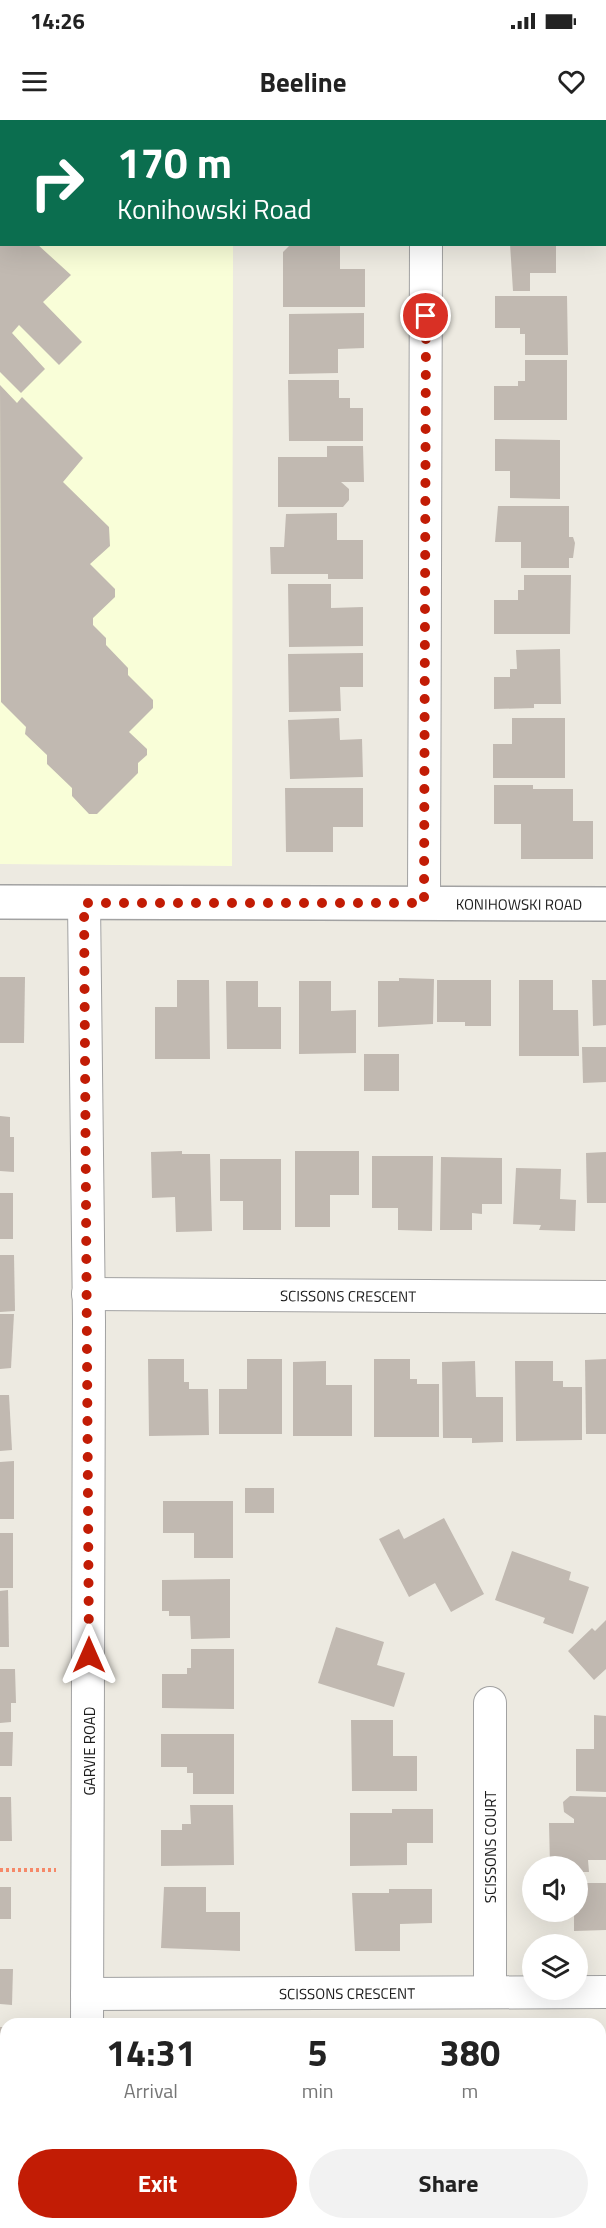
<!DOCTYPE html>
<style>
:root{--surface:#fff;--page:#f2f2f2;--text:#222;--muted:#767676;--accent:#c21c05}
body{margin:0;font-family:"Titillium Web",sans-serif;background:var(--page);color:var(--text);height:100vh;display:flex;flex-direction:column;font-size:22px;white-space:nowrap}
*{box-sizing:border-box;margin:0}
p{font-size:20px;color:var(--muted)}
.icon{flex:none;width:33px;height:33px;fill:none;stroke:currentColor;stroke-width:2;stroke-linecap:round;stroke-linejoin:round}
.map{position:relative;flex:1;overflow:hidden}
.details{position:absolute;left:0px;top:1898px;width:606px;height:212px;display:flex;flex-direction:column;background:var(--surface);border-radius:18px 18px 0 0;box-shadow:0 6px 24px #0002}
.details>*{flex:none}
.top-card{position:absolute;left:0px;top:0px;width:606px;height:126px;box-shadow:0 6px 24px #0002;background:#0b6e4f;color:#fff;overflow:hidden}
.tools{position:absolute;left:522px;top:1736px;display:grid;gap:12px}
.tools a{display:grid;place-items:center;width:66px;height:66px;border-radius:50%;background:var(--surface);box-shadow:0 6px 24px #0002;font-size:30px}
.pin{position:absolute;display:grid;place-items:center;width:51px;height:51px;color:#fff;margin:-26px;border:3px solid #fff;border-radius:50%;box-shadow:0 2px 6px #0007}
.me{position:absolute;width:66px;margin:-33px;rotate:0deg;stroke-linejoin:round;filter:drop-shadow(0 0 4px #0008)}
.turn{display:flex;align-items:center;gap:21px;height:126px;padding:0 18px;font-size:27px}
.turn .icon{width:78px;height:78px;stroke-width:2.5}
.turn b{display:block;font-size:42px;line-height:51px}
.eta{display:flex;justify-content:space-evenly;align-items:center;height:102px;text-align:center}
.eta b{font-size:36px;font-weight:700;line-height:42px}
.primary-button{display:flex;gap:12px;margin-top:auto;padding:12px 18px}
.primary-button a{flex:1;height:69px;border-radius:36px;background:var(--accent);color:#fff;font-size:24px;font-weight:700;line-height:69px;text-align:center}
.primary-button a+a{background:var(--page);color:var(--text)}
.status{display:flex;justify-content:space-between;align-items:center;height:42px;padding:0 30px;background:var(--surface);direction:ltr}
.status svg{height:16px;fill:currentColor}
header{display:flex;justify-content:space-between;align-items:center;height:78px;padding:0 18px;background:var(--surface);font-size:27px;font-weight:700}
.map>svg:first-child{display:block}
</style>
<div class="status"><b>14:26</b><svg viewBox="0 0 49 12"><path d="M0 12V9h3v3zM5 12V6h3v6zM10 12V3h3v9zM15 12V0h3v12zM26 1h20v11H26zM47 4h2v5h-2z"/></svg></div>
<header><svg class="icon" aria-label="menu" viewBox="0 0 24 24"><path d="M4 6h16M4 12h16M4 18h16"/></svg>Beeline<svg class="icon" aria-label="heart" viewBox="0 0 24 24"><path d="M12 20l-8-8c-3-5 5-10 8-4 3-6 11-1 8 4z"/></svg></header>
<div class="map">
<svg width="606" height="2108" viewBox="0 0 606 2108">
<rect width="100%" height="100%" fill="#edeae1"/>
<polygon fill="#f9fed8" points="0,0 234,0 2,2 2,124 233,125 232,746 0,744"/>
<g fill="#c1b9b1">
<polygon points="0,124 37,124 71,155 43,182 82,222 59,245 19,205 12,213 45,249 21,273 0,252"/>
<polygon points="510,124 556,124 556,153 530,153 530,171 513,171"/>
<polygon points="340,125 340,149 365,149 365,187 283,187 283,132 289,126"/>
<polygon points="495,176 567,176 568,235 525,235 525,214 520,214 520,208 495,208"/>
<polygon points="364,193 364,228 338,229 338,253 289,254 289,194"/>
<polygon points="525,240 567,240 567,300 494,300 494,266 518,266 518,261 525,261"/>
<polygon points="288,260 339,260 339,278 350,278 350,288 363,288 363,321 289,321"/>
<polygon points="0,265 17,283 22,277 83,338 63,362 109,407 110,426 90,444 115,469 115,477 93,498 93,505 106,518 106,525 128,548 128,555 153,580 153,588 129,612 147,629 147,635 138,643 138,653 97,694 89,694 72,676 72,668 47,644 47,635 25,614 26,607 1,582"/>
<polygon points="495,319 560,320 560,379 510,378 510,351 495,351"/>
<polygon points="327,326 363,326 364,362 341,362 349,369 349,380 343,387 278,387 278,337 327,337"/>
<polygon points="498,386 569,386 569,417 573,417 575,423 573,438 569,438 569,448 521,448 521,422 495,422"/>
<polygon points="337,393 337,420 363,420 363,459 328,459 328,454 271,454 270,427 284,427 286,394"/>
<polygon points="524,455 571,455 570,514 494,514 494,480 518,480 518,470 524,470"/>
<polygon points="288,464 331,464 331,488 363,487 363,526 289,527"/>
<polygon points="560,529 561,584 534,584 534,588 494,589 494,557 510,557 510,549 517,549 516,530"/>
<polygon points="363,533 363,567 340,567 341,591 289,592 288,534"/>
<polygon points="339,598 340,620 362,619 363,657 290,659 288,600"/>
<polygon points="512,598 565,598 565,658 493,658 493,624 512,624"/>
<polygon points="494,665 533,665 533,669 573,669 573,701 593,701 593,739 521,739 521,704 494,704"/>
<polygon points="285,668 363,668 363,707 333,707 333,732 286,732"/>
<polygon points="0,857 25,857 24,923 0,923"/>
<polygon points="399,858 434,859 433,904 378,907 378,861 399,861"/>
<polygon points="177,860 209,860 210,939 155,939 155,887 177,887"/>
<polygon points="437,860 491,860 491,906 465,906 465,902 437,902"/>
<polygon points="519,860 553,860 553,890 578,890 579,936 519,936"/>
<polygon points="592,860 606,860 606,905 593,906"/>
<polygon points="226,861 258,861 258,887 281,887 281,929 227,929"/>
<polygon points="299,861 331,861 331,891 356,890 356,933 299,934"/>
<polygon points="582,927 606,927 606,962 583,963"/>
<rect x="364" y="934" width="35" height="37"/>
<polygon points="0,996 10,997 10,1017 14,1017 14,1052 0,1051"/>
<polygon points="182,1031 182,1034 210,1034 212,1111 176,1112 175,1077 152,1078 151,1032"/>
<polygon points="295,1031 359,1031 359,1075 330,1075 330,1107 295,1107"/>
<polygon points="606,1032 606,1083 587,1083 586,1033"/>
<polygon points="372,1036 433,1036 432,1111 398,1110 398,1088 372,1088"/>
<polygon points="441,1037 502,1038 502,1084 482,1084 482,1094 472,1093 472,1110 440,1110"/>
<polygon points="220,1039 281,1039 281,1110 243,1110 243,1081 220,1081"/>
<polygon points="516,1048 561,1049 560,1079 576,1080 575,1111 539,1110 541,1105 513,1104"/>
<rect x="0" y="1073" width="13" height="46"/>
<polygon points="0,1135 14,1135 15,1191 0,1192"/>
<polygon points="0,1194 14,1194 11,1248 0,1249"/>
<polygon points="148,1239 184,1239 184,1262 189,1262 189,1269 208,1269 209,1315 149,1316"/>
<polygon points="247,1239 282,1239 282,1314 219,1314 219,1269 247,1269"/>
<polygon points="374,1239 410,1239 410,1259 417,1259 417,1264 439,1264 439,1317 374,1317"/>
<polygon points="606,1239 606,1314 586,1314 585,1240"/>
<polygon points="326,1241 326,1265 352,1265 352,1316 293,1316 293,1242"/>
<polygon points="475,1241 476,1277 503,1277 503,1322 472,1323 472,1318 443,1318 442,1242"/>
<polygon points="515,1241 553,1241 553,1261 563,1261 563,1267 582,1267 582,1320 516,1321"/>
<polygon points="0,1275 9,1275 12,1330 0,1331"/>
<polygon points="14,1341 14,1399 0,1399 0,1342"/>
<rect x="245" y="1368" width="29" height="25"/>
<polygon points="163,1381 233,1381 233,1438 194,1438 194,1413 163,1413"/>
<polygon points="444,1398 484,1474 451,1492 435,1463 409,1477 379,1419 399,1409 404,1419"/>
<rect x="0" y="1413" width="13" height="55"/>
<polygon points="512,1431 571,1452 569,1460 589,1467 573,1514 543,1503 545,1498 495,1480"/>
<polygon points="230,1459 230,1518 191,1519 190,1496 169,1496 169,1491 162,1491 162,1460"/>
<polygon points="8,1470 9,1527 0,1527 0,1471"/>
<polygon points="606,1500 606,1549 594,1560 568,1531 592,1508 595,1511"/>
<polygon points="336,1507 384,1522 377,1545 405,1553 394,1587 318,1563"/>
<polygon points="191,1529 234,1529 234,1589 162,1588 162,1554 187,1554 187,1548 191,1548"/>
<polygon points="0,1549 15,1549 16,1583 11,1583 11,1602 0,1603"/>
<polygon points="594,1595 606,1596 606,1672 576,1671 576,1629 594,1629"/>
<polygon points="351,1600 393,1600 393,1636 417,1636 417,1671 352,1671"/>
<polygon points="0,1612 13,1612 12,1646 0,1646"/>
<polygon points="161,1614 234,1614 234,1674 193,1674 193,1653 187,1653 187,1647 161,1647"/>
<polygon points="570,1676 606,1677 606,1740 588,1740 589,1752 578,1752 578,1746 550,1746 549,1703 574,1703 574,1699 564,1692 563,1682"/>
<polygon points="0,1677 11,1677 12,1721 0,1721"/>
<polygon points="190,1685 233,1685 234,1745 161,1746 161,1710 182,1710 182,1704 191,1704"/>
<polygon points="392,1689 433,1689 433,1723 407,1723 407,1745 350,1746 350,1693 392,1693"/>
<polygon points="578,1759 584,1759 584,1763 606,1763 606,1810 574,1811 574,1791 578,1791"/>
<rect x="0" y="1767" width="11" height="32"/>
<polygon points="164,1767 206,1767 206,1792 240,1792 240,1831 161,1828"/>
<polygon points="389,1769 432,1769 432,1803 400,1804 400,1831 355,1831 352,1773 389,1773"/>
<polygon points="0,1849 13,1849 12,1885 0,1884"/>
<rect x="0" y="1907" width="6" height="33"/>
<rect x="600" y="1938" width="6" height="72"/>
<rect x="0" y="2001" width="6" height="32"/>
<polygon points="0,2044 6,2044 6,2072 0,2073"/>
<rect x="163" y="2103" width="69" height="5"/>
<polygon points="541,2103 541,2108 486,2108 486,2105"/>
</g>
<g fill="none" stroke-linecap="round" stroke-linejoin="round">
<g stroke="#a2a2a2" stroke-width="34">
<g id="minor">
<polyline points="426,2 426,0"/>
<polyline points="84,783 89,1201 87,1904"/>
<polyline points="424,783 426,124"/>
<path id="s1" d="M 88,1174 L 606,1177"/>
<polyline points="490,1583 490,1872"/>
<path id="s2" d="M 87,1874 L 606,1872"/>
<polyline points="86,2108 86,2103"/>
</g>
</g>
<g stroke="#a2a2a2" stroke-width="36">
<g id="tertiary">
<path id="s3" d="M 0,782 L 606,784"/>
</g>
</g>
<polyline stroke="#f68969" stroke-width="4" stroke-dasharray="3 3" stroke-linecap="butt" points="0,1750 56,1750"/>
<use href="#minor" stroke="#fff" stroke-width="32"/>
<use href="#tertiary" stroke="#fff" stroke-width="33"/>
</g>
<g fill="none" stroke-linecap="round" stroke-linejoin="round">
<polyline stroke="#c21c05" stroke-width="10" stroke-dasharray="0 18" points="89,1535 84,783 424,783 426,196"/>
</g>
<g text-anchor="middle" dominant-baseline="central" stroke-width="6" stroke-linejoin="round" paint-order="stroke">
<g font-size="15" fill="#1b1b1b" stroke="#fff">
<text stroke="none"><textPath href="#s3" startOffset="519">KONIHOWSKI ROAD</textPath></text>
<text stroke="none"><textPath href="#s1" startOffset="260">SCISSONS CRESCENT</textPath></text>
<text transform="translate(89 1631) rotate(-90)">GARVIE ROAD</text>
<text transform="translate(490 1727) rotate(-90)">SCISSONS COURT</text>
<text stroke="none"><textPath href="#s2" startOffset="260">SCISSONS CRESCENT</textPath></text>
</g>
</g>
</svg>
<div class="tools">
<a><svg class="icon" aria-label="sound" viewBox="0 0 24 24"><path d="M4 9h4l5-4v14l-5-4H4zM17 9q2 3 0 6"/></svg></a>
<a><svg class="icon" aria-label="layers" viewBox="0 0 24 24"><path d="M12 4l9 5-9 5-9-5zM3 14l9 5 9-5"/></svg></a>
</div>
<div class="pin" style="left:426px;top:196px;background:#d93025"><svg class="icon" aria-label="arrive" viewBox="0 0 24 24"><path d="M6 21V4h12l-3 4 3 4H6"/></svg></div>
<svg class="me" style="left:89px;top:1535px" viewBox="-20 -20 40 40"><path d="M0-17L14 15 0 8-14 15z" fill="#c21c05" stroke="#fff" stroke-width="4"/></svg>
<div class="top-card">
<div class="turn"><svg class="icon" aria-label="right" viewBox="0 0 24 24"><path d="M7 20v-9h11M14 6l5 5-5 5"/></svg><div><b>170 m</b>Konihowski Road</div></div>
</div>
<section class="details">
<div class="eta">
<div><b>14:31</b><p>Arrival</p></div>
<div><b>5</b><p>min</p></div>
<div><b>380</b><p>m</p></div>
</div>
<div class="primary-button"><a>Exit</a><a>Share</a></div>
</section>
</div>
